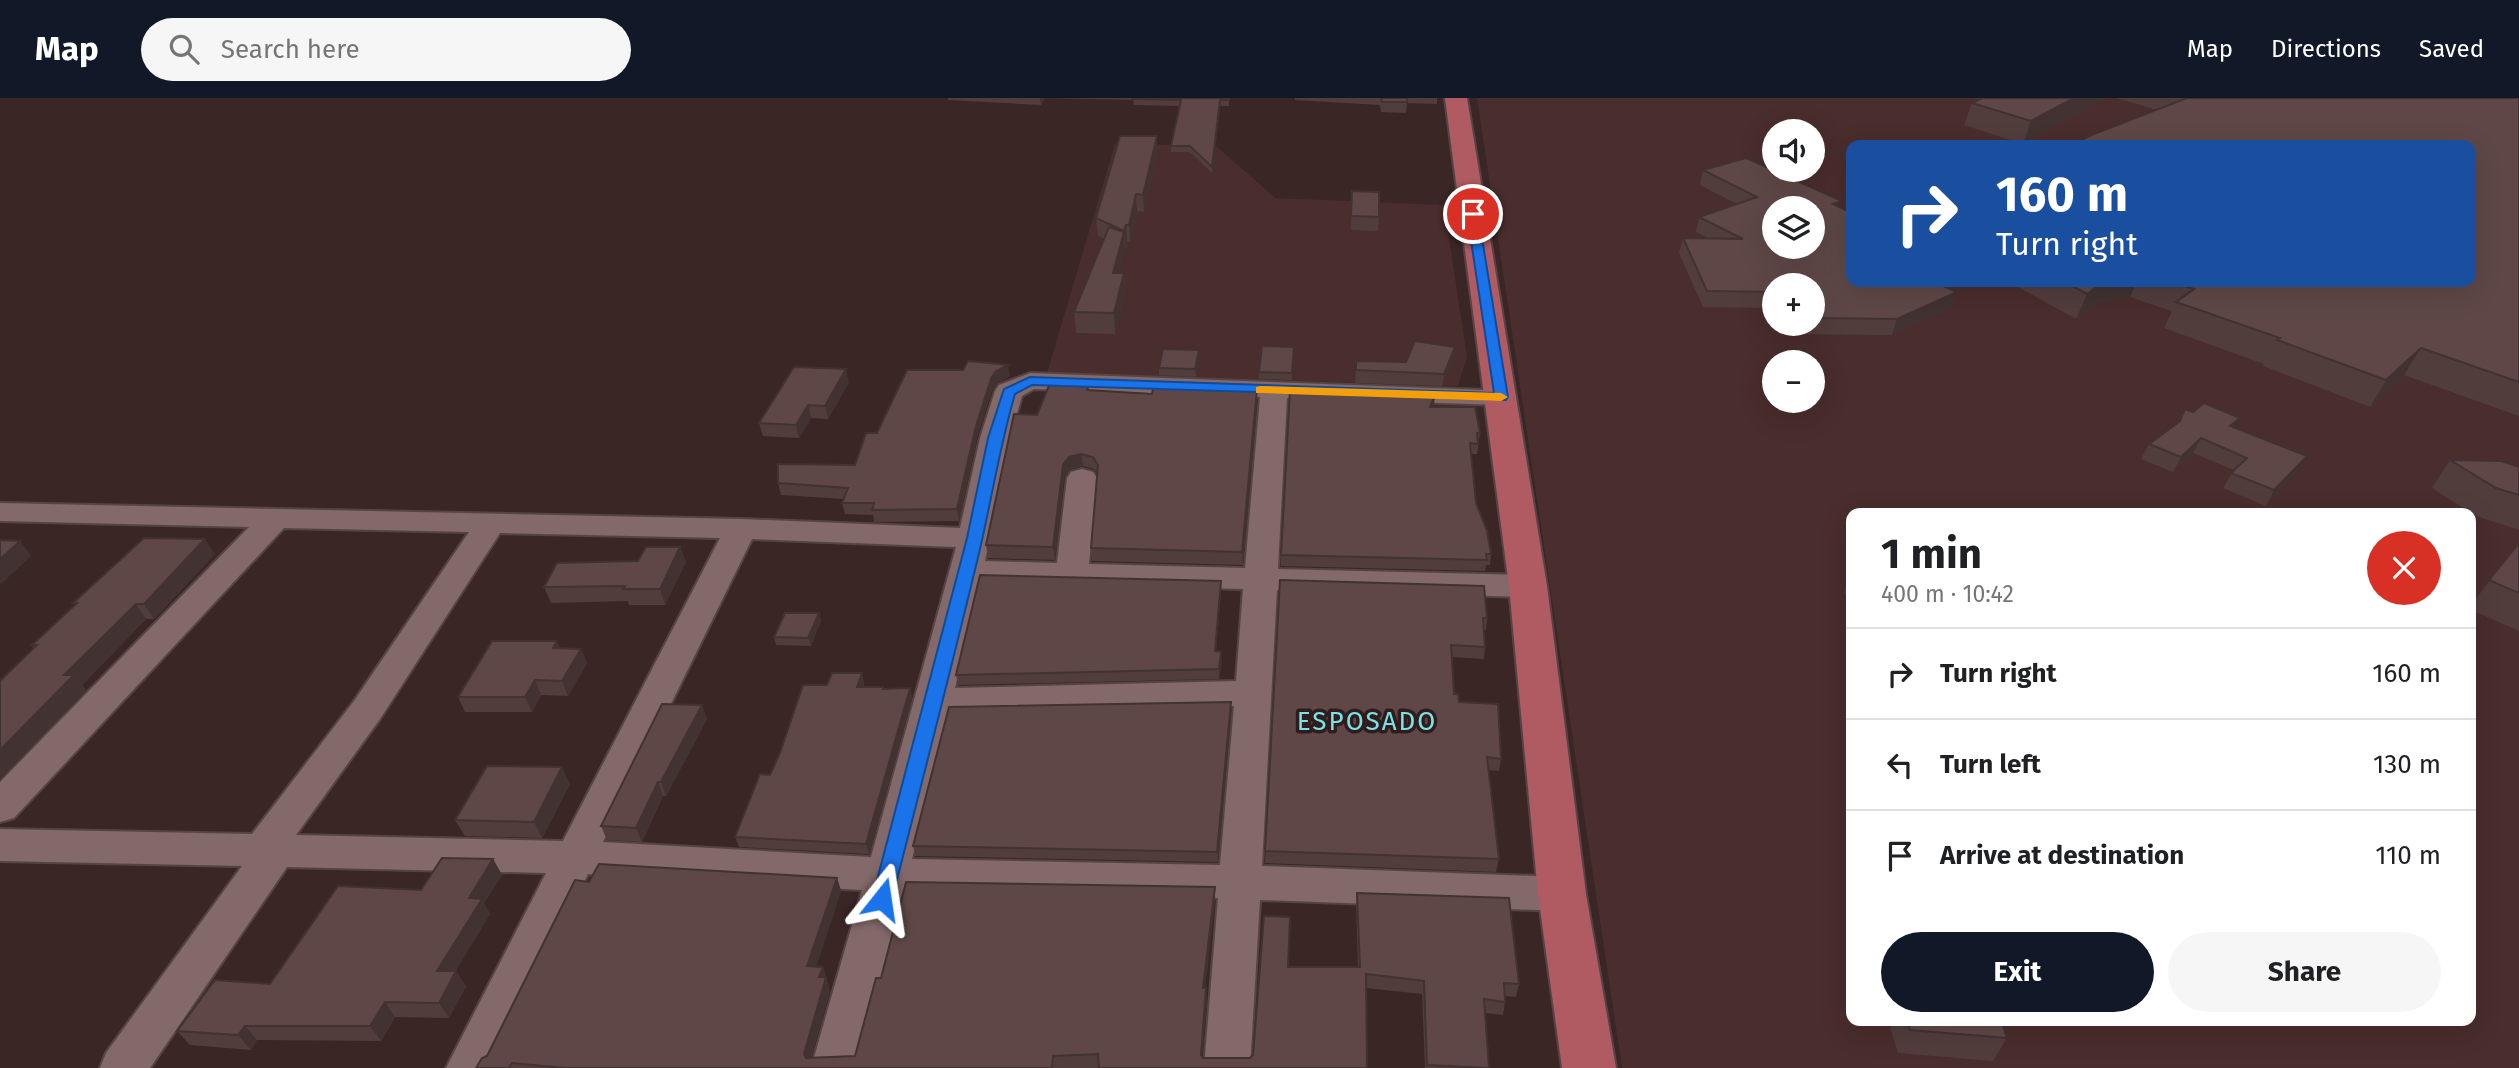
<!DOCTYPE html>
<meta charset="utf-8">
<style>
:root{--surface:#fff;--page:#f6f6f6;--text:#202124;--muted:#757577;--line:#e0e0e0;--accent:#111827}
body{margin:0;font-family:"Fira Sans",sans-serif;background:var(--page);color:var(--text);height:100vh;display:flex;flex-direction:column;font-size:26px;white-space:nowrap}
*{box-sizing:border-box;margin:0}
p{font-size:23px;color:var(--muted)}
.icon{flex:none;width:38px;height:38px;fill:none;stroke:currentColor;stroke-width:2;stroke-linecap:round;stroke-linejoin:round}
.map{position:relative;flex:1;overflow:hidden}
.panel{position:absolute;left:1846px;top:410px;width:630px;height:518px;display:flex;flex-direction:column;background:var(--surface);border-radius:14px;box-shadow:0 7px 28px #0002}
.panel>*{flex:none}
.guide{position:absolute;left:1846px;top:42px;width:630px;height:147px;border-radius:14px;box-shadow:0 7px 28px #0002;background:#1a4fa0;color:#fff;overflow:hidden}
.buttons{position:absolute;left:1762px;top:21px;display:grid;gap:14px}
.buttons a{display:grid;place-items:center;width:63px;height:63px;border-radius:50%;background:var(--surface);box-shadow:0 7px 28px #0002;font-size:35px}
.pin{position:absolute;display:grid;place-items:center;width:60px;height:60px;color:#fff;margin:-30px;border:4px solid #fff;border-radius:50%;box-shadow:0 2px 7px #0007}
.me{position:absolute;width:77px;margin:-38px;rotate:15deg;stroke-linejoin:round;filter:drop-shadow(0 0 5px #0008)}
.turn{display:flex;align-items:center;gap:24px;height:147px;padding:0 35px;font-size:32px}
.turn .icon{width:91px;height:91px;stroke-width:2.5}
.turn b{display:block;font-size:49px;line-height:60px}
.round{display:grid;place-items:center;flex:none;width:74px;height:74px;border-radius:37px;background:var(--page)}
.headline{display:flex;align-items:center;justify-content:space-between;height:119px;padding:0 35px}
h1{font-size:42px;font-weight:700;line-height:52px}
.cta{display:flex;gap:14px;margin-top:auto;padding:14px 35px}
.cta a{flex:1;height:80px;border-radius:42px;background:var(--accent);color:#fff;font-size:28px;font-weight:700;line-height:80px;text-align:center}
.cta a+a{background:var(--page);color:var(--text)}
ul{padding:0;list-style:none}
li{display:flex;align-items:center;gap:21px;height:91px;padding:0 35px;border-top:2px solid var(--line)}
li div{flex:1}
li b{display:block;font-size:26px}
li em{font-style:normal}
header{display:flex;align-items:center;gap:42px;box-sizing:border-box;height:98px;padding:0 35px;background:var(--accent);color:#fff}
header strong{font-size:33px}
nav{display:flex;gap:38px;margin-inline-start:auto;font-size:24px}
.search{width:490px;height:63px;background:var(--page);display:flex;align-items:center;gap:18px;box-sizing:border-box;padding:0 24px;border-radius:38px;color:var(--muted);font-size:26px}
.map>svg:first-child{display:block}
</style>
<header>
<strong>Map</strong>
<div class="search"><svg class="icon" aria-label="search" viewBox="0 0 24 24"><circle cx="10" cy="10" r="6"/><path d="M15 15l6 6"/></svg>Search here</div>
<nav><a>Map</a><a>Directions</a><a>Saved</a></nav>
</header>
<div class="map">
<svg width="2519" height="970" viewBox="0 0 2519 970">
<rect width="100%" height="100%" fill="#3b2626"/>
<g fill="#4a2d2d" fill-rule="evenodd">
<path d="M 1477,0 L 2519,0 L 2519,970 L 1622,970 ZM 1774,33 L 1813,33 L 1813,72 L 1774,72 ZM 1852,47 L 2471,47 L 2471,184 L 1852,184 ZM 1774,110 L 1813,110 L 1813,149 L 1774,149 ZM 1774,187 L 1813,187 L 1813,226 L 1774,226 ZM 1774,264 L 1813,264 L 1813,303 L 1774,303 ZM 1852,415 L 2471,415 L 2471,922 L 1852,922 Z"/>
<polygon points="1115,46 1216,48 1275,100 1444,107 1467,259 1458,288 1047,275"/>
</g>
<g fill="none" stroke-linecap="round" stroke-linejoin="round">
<g stroke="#564445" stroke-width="4">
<path id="minor" d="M 1030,275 L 1512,293 L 1516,299 L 1512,305 L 1502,307 L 1287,300 L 1278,471 L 1528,477 L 1540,480 L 1545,488 L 1540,496 L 1528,499 L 1277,492 L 1262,768 L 1562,779 L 1577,784 L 1583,796 L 1577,808 L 1562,813 L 1260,802 L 1250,970 L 1204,970 L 1218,800 L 903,794 L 857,970 L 811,970 L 862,792 L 588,776 L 493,970 L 446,970 L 546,775 L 287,769 L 150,970 L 100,970 L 106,955 L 242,768 L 0,763 L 0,731 L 252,736 L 354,603 L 469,434 L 284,430 L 14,720 L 0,724 L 0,684 L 249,429 L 0,423 L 0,405 L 741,421 L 960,430 L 980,340 L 995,293 L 999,287 ZM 1034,291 L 1260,299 L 1245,470 L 1089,466 L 1097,380 L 1093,374 L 1082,371 L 1071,374 L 1067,380 L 1057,465 L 985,463 L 1010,340 L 1022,298 ZM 500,435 L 720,440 L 563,743 L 296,737 L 380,621 ZM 752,441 L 956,449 L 871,759 L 603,744 ZM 980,484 L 1243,491 L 1236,583 L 955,590 ZM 1234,608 L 1220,767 L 912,761 L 949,616 Z"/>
</g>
<g stroke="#564445" stroke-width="4">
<polygon id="major" points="1445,0 1467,0 1547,488 1586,796 1616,970 1562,970 1538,796 1509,488"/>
</g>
<use href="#minor" fill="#836969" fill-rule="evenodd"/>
<use href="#major" fill="#af5b61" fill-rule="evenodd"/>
</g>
<g fill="#523d3d">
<polygon points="948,0 1229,0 1229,8 1220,8 1212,75 1190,54 1171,54 1171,48 1180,8 1134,7 1133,2 1045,0 1041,7 948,2"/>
<polygon points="1295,0 1437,0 1437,6 1407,5 1406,15 1381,14 1380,7 1295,2"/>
<polygon points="1974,0 2106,0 2023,46 1964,27 1972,5 1979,1"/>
<polygon points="2116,0 2519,0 2519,318 2404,277 2370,309 2263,268 2264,266 2164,230 2172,213 2130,199 2099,204 2076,221 2009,184 2471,184 2157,12"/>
<polygon points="1157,38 1157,55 1144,114 1137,113 1130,144 1127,144 1126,151 1125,150 1119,175 1124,175 1125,195 1115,236 1076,235 1074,214 1104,141 1098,138 1096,120"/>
<polygon points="1703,72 1842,103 1840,109 1852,184 1951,210 1892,237 1787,236 1781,226 1813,226 1813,187 1774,187 1774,213 1773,210 1703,209 1679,155 1683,140 1708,140 1696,134 1699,119 1737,106 1700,87"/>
<polygon points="1352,93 1379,119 1378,133 1351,132"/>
<polygon points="1294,249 1292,282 1259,281 1259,274"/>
<polygon points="1199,252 1199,259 1196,279 1159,277 1159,270"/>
<polygon points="1454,261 1442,288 1355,285 1356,263 1406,264"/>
<polygon points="1010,278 997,286 992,292 977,339 959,423 874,424 873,417 845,416 842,405 844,401 781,397 778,385 855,367 877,335"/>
<polygon points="849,284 828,321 811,320 799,340 763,338 759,325"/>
<polygon points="1088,288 1089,292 1152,296 1257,291 1257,304 1243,467 1092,463 1091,450 1098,377 1094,371 1083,368 1070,371 1064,380 1055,462 988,460 986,447 1037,317"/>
<polygon points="1355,297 1435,297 1433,309 1480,335 1477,356 1471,356 1476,405 1491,456 1490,467 1486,467 1485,473 1281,468 1281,457"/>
<polygon points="2185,311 2235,330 2298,373 2266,408 2223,390 2234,372 2193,355 2173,374 2141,361 2149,346 2179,324"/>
<polygon points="2450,362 2519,369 2519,432 2476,418 2432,390"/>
<polygon points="2519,445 2519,533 2471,512 2471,507"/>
<polygon points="680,449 686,464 665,507 629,507 628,503 551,505 544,489 638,463"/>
<polygon points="215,456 154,521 146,521 82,587 86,592 0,682 0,583 34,550 32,547 75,507 73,505"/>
<polygon points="1852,472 1852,512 1844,494"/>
<polygon points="1280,482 1487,520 1486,532 1484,532 1485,549 1484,561 1452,559 1454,596 1501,661 1499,673 1488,672 1499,761 1496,774 1265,765"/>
<polygon points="1221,483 1221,493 1216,553 1222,564 1219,581 958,587 956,577"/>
<polygon points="819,515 821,523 811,548 776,547 774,539"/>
<polygon points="557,543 560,550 581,551 587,565 568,598 541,597 532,614 465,614 458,599"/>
<polygon points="864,585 863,589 884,591 910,590 912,600 869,756 739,749 735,739 770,677 827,587"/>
<polygon points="702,607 707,621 666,698 663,698 642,744 607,742 601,728"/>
<polygon points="1231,614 1218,764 915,758 913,748"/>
<polygon points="570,686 542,740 465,738 455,722"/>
<polygon points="493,761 502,777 484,805 490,816 455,873 466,888 449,920 395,919 381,943 257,942 251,952 190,947 177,933 270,886 421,792"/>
<polygon points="837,780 841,793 816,869 823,869 830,893 811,960 855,958 881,880 1215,803 1205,890 1207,903 1202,959 1203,960 1250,960 1253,957 1288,869 1358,869 1356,808 1357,795 1519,886 1516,899 1505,898 1505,904 1503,917 1485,915 1489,970 1425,970 1422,896 1366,890 1367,970 476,970 487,958 589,784"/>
<polygon points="1888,922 2001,922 2007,940 1993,963 1898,955"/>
</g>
<g fill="#423232">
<polygon points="1040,0 1045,0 1041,7 1040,1"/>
<polygon points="2074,0 2106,0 2023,46 2031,23"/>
<polygon points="1220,2 1220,8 1212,75 1212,69"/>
<polygon points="1157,38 1157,55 1144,114 1143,97"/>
<polygon points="1136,96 1137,113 1130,144 1129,127"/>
<polygon points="1842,103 1838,118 1833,106"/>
<polygon points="1126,127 1127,144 1126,151 1124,133"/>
<polygon points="1124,134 1125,153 1115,195 1113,175"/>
<polygon points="1124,175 1125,195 1115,236 1114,215"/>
<polygon points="2103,184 2137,184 2130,199 2099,204 2076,221 2087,196"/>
<polygon points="1957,194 1951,210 1892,237 1897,221"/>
<polygon points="1455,249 1454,261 1442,288 1444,276"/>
<polygon points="2421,250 2404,277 2370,309 2386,282"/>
<polygon points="1199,252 1199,259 1196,279 1195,271"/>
<polygon points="1008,267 1010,278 997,286 992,292 977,339 959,423 957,411 976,328 991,281 995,274"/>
<polygon points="846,271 849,284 828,321 825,308"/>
<polygon points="1257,291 1257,304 1243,467 1242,454"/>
<polygon points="1435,297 1434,307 1429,320 1430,309"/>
<polygon points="808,307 811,320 799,340 796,327"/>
<polygon points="2240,320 2233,335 2230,328"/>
<polygon points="2201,340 2193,355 2173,374 2181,359"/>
<polygon points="1081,356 1083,368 1070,371 1064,380 1055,462 1053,449 1063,367 1069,359"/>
<polygon points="2307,358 2298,373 2266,408 2274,392"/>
<polygon points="205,441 215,456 154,521 144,506"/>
<polygon points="20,443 31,458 1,486 0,484 0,461"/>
<polygon points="680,449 686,464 665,507 660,491"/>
<polygon points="1221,483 1221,493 1215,563 1215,553"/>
<polygon points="136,506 146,521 82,587 86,592 0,682 0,652 64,577"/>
<polygon points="819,515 821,523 811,548 808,540"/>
<polygon points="557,543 563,558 553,550"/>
<polygon points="581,551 587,565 568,598 562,583"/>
<polygon points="1221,554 1222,564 1219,581 1219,571"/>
<polygon points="862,575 864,585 860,599 857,589"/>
<polygon points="535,582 541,597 532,614 525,599"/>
<polygon points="910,590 912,600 869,756 866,746"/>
<polygon points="1231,604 1231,614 1218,764 1217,754"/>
<polygon points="702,607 707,621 666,698 661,684"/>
<polygon points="562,669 570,686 542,740 534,724"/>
<polygon points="658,684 663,698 642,744 636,730"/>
<polygon points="493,761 502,777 484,805 490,816 447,888 437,873 469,800"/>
<polygon points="837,780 841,793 812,881 807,868"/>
<polygon points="1215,789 1215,803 1204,903 1203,890"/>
<polygon points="823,869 830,893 808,969 804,956 819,879"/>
<polygon points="456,873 466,888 449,920 439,905"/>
<polygon points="1206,890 1207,903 1201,970 1201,957"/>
<polygon points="385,904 395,919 381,943 370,928"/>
<polygon points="245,928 257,942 251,952 238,937"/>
</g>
<g fill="#5f4747" stroke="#423232" stroke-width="2" fill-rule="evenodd">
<polygon points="1134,0 1229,0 1229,2 1220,2 1212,69 1190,48 1171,48 1181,2 1133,1"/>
<polygon points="1381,0 1407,0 1407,4 1382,4"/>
<polygon points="1982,0 2074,0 2031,23 1972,5"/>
<polygon points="2187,0 2519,0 2519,284 2421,250 2386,282 2277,242 2280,240 2176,204 2194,191 2172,184 2471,184 2471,47 2070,47 2094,36"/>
<polygon points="1120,38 1157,38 1143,97 1136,96 1129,127 1126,127 1124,133 1096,120"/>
<path d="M 1746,60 L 1842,103 L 1833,106 L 1852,115 L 1852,184 L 1934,184 L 1957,194 L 1897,221 L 1813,220 L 1813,187 L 1774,187 L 1774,194 L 1707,193 L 1683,140 L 1743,141 L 1699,119 L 1757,99 L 1703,72 ZM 1774,110 L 1813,110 L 1813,149 L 1774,149 Z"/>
<polygon points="1352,93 1379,94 1379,119 1351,118"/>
<polygon points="1109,129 1124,134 1113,175 1124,175 1114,215 1074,214"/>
<polygon points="2065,184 2103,184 2087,196"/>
<polygon points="1415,243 1455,249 1444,276 1356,272 1356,263 1406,264"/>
<polygon points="1262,248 1294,249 1292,275 1259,274"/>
<polygon points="1163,251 1199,252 1195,271 1159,270"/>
<polygon points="968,263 1008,267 995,274 991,281 976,328 957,411 872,412 874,405 842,405 848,390 778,385 778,366 855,367 866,335 877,335 907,272 963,272"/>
<polygon points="794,269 846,271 825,308 808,307 796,327 759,325"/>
<polygon points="1050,285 1088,288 1087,292 1152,296 1154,286 1257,291 1242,454 1091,450 1098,367 1093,359 1081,356 1069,359 1063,367 1053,449 986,447 1014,316 1037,317"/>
<polygon points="1290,292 1355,297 1355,294 1435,297 1430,309 1475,309 1480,335 1477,335 1478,346 1470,345 1476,405 1487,433 1491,456 1486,456 1487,462 1281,457"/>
<polygon points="2204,305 2240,320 2230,328 2307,358 2274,392 2231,375 2247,360 2201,340 2181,359 2149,346 2180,323 2185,311 2193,314"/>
<polygon points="2450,362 2501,363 2519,369 2519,397 2496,390"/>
<polygon points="144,440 205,441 144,506 136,506 64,577 74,577 0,652 0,583 37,547 32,547 77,505 73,505"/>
<polygon points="0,442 20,443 0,461"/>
<polygon points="2519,445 2519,495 2489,482"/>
<polygon points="646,449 680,449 660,491 623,491 625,488 544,489 557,465 638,463"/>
<polygon points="980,477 1221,483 1215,553 1221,554 1219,571 956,577"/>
<polygon points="1280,482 1484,488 1487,520 1483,520 1485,549 1451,547 1454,596 1458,596 1459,604 1498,606 1501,661 1487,659 1499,761 1265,753"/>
<polygon points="785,515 819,515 808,540 774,539"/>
<polygon points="492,543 557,543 553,550 581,551 562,583 535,582 525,599 458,599"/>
<polygon points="832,575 862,575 857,589 883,589 883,591 910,590 866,746 735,739 760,676 770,677 780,655 803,587 827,587"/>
<polygon points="1231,604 1217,754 913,748 949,609"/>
<polygon points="662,606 702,607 661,684 658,684 636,730 601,728"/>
<polygon points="487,668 562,669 534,724 455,722"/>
<polygon points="442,760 493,761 469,800 482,801 437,873 456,873 439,905 385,904 370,928 245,928 238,937 177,933 215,882 270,886 338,788 421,792"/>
<polygon points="599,766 837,780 807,868 823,869 819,879 826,879 804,956 806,960 855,958 876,880 881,880 906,784 1215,789 1203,890 1206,890 1201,957 1203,960 1250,960 1253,957 1264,818 1290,819 1288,869 1360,869 1357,795 1509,800 1519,886 1504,885 1505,904 1484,901 1489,970 1427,967 1424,883 1366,876 1367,970 1099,970 1098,956 1053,958 1052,970 565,970 512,965 509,970 476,970 482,960 487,958 575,782 589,784"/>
<polygon points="1907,922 2001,922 2007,940 1910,932"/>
</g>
<path fill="#1a73e8" stroke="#114b97" stroke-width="2" d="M 1473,112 L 1478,116 L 1508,299 L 1506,302 L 1032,287 L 1015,296 C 1000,347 992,399 980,451 C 952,568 922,684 892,801 L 889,807 L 882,809 L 875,807 L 872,801 L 967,440 L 988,340 L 1004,291 L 1030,279 L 1494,295 L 1467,116 Z"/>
<polygon fill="#f59e0b" points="1261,288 1501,295 1508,299 1501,303 1256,295 1256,289"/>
<g text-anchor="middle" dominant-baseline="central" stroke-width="7" stroke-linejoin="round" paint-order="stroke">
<g font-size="26" letter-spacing="2" fill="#77e3e6" stroke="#301c1c">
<text x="1367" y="623">ESPOSADO</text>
</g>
</g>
</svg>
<div class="buttons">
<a><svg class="icon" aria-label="sound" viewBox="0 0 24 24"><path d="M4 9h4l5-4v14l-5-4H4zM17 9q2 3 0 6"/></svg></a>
<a><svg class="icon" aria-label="layers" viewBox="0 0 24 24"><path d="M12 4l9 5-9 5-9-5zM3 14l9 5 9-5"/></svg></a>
<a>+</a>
<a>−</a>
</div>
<div class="pin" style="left:1473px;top:116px;background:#d93025"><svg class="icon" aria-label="arrive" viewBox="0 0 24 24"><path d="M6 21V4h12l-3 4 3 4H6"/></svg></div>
<svg class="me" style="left:882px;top:801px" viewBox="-20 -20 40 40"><path d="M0-17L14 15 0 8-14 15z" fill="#1a73e8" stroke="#fff" stroke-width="4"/></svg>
<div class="guide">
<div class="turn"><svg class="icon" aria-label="right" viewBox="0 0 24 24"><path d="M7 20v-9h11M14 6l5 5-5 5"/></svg><div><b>160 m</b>Turn right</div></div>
</div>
<section class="panel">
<div class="headline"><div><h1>1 min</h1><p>400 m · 10:42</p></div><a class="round" style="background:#d93025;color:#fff"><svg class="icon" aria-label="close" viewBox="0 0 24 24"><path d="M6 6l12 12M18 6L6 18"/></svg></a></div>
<ul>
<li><svg class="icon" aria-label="right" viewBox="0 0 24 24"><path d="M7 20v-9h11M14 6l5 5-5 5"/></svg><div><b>Turn right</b></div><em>160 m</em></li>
<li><svg class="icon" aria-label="left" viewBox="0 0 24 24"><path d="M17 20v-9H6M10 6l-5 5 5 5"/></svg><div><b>Turn left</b></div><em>130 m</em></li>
<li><svg class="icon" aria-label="arrive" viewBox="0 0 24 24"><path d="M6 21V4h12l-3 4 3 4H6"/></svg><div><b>Arrive at destination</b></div><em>110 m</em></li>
</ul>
<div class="cta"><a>Exit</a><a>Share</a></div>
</section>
</div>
